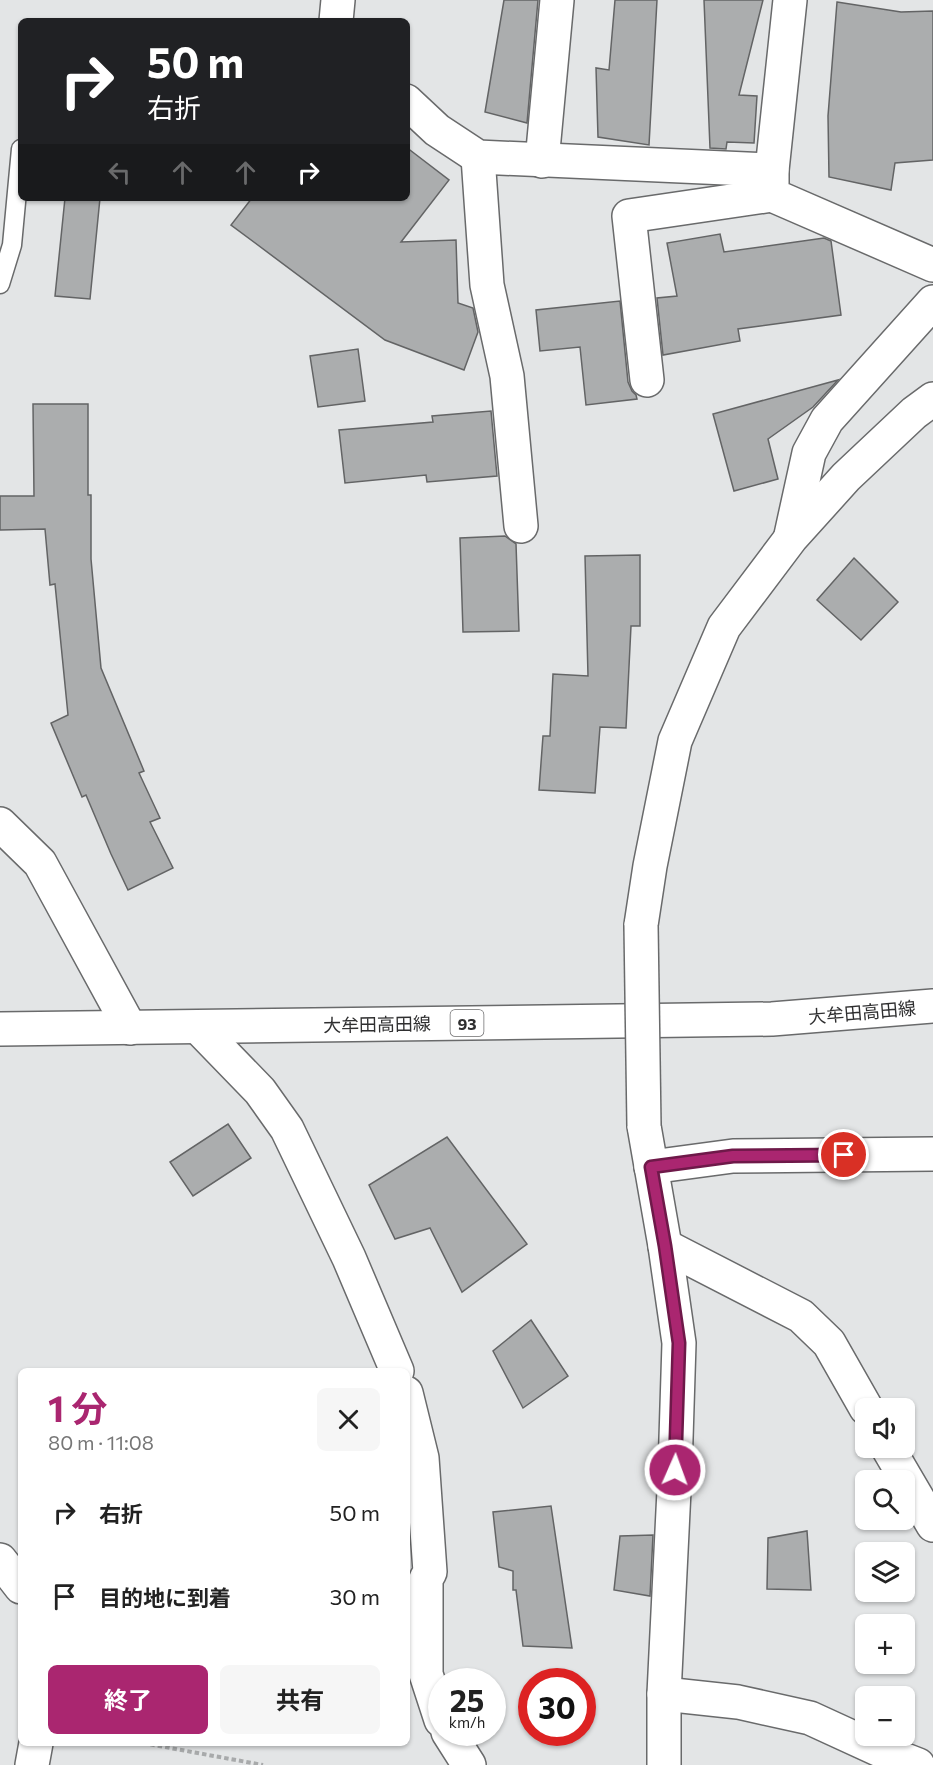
<!DOCTYPE html>
<html lang="ja">
<meta charset="utf-8">
<style>
:root{--surface:#fff;--page:#f6f6f6;--text:#222;--muted:#767676;--accent:#aa2670}
body{margin:0;font-family:Commissioner,"Noto Sans JP",sans-serif;background:var(--page);color:var(--text);height:100vh;display:flex;flex-direction:column;font-size:22px;white-space:nowrap}
*{box-sizing:border-box;margin:0}
p{font-size:20px;color:var(--muted)}
.icon{flex:none;width:33px;height:33px;fill:none;stroke:currentColor;stroke-width:2;stroke-linecap:round;stroke-linejoin:round}
.map{position:relative;flex:1;overflow:hidden}
.panel{position:absolute;left:18px;top:1368px;width:392px;height:378px;display:flex;flex-direction:column;background:var(--surface);border-radius:9px;box-shadow:0 2px 4px #0004}
.panel>*{flex:none}
.guide{position:absolute;left:18px;top:18px;width:392px;height:183px;border-radius:9px;box-shadow:0 2px 4px #0004;background:#202124;color:#fff;overflow:hidden}
.fabs{position:absolute;left:855px;top:1398px;display:grid;gap:12px}
.fabs a{display:grid;place-items:center;width:60px;height:60px;border-radius:9px;background:var(--surface);box-shadow:0 2px 4px #0004;font-size:30px}
.speed{position:absolute;left:428px;top:1668px;display:flex;gap:12px;font-size:30px;font-weight:700;text-align:center}
.speed>*{display:grid;place-content:center;width:78px;height:78px;border-radius:50%;background:var(--surface);box-shadow:0 2px 4px #0004;line-height:1}
.speed small{font-size:15px;font-weight:400}
.speed .limit{border:9px solid #d22;background:#fff;color:#111}
.pin{position:absolute;display:grid;place-items:center;width:51px;height:51px;color:#fff;margin:-26px;border:3px solid #fff;border-radius:50%;box-shadow:0 2px 6px #0007}
.me{position:absolute;width:66px;margin:-33px;rotate:2deg;stroke-linejoin:round;filter:drop-shadow(0 0 4px #0008)}
.turn{display:flex;align-items:center;gap:21px;height:126px;padding:0 30px;font-size:27px}
.turn .icon{width:78px;height:78px;stroke-width:2.5}
.turn b{display:block;font-size:42px;line-height:51px}
.lanes{display:flex;align-items:center;height:57px;padding:0 30px;background:#0003;justify-content:center;gap:30px;direction:ltr}
.lanes .off{opacity:.35}
.round{display:grid;place-items:center;flex:none;width:63px;height:63px;border-radius:9px;background:var(--page)}
.overview{display:flex;align-items:center;justify-content:space-between;height:102px;padding:0 30px}
h1{font-size:36px;font-weight:700;line-height:45px;color:var(--accent)}
.action{display:flex;gap:12px;margin-top:auto;padding:12px 30px}
.action a{flex:1;height:69px;border-radius:9px;background:var(--accent);color:#fff;font-size:24px;font-weight:700;line-height:69px;text-align:center}
.action a+a{background:var(--page);color:var(--text)}
ul{padding:0;list-style:none}
li{display:flex;align-items:center;gap:18px;height:84px;padding:0 30px}
li div{flex:1}
li b{display:block;font-size:22px}
li em{font-style:normal}
.map>svg:first-child{display:block}
</style>
<div class="map">
<svg width="933" height="1765" viewBox="0 0 933 1765">
<rect width="100%" height="100%" fill="#e3e5e6"/>
<g fill="#abadae" stroke="#636465" stroke-width="1.5">
<polygon points="504,0 538,0 527,123 485,112"/>
<polygon points="615,0 657,0 649,145 598,137 596,68 609,70"/>
<polygon points="704,0 763,0 739,95 757,96 754,143 727,142 726,149 710,148"/>
<polygon points="837,2 901,12 933,11 933,160 895,163 891,190 829,177 828,116"/>
<polygon points="406,147 449,180 401,242 456,240 458,303 473,308 478,332 464,370 385,340 231,225 252,198 406,198"/>
<polygon points="65,198 100,198 90,299 55,296"/>
<polygon points="720,234 724,252 824,238 831,241 841,315 738,329 740,341 663,355 657,298 677,296 667,243"/>
<polygon points="620,301 628,382 632,391 636,395 637,399 586,405 580,347 540,351 536,310"/>
<polygon points="358,349 365,401 318,407 310,356"/>
<polygon points="838,380 813,407 768,439 778,479 734,491 713,414"/>
<polygon points="33,404 88,404 88,495 91,495 91,559 101,668 144,771 139,773 160,818 150,822 173,868 128,890 111,854 86,795 82,797 51,723 68,715 55,584 50,585 45,529 0,530 0,496 34,496"/>
<polygon points="491,411 497,476 427,482 426,475 345,483 339,430 433,422 432,416"/>
<polygon points="505,536 516,544 519,631 463,632 460,538"/>
<polygon points="640,555 640,626 631,626 626,728 600,727 595,793 539,790 543,736 550,736 553,674 588,676 585,556"/>
<polygon points="854,558 898,602 861,640 817,600"/>
<polygon points="228,1124 251,1158 193,1196 170,1162"/>
<polygon points="447,1137 527,1244 462,1292 430,1228 395,1239 369,1185"/>
<polygon points="531,1320 568,1376 523,1408 493,1351"/>
<polygon points="551,1506 572,1648 523,1646 516,1590 513,1590 513,1571 499,1567 493,1512"/>
<polygon points="807,1531 811,1590 767,1589 768,1538"/>
<polygon points="653,1535 650,1596 614,1590 620,1536"/>
</g>
<g fill="none" stroke-linecap="round" stroke-linejoin="round">
<g stroke="#696a6b" stroke-width="21">
<polyline id="service" points="0,284 12,245 21,149"/>
</g>
<g stroke="#696a6b" stroke-width="36">
<g id="minor">
<polyline points="790,0 772,170 772,195 933,265"/>
<polyline points="336,21 338,0"/>
<polyline points="406,101 437,130 478,157 772,170"/>
<polyline points="478,157 487,285 507,376 521,526"/>
<polyline points="542,161 557,0"/>
<polyline points="647,380 629,216 772,195"/>
<polyline points="791,535 809,453 827,420 933,302"/>
<polyline points="0,824 40,863 130,1028"/>
<polyline points="641,925 650,866 675,741 724,627 791,538 846,477 914,413 933,399"/>
<polyline points="198,1027 260,1091 287,1129 349,1258 397,1371"/>
<polyline points="644,1126 665,1246 679,1343 675,1470 664,1694 664,1765"/>
<polyline points="651,1167 733,1156 933,1154"/>
<polyline points="665,1246 801,1316 829,1343 866,1408"/>
<polyline points="406,1393 422,1458 430,1572 426,1579 426,1674 441,1720"/>
<polyline points="888,1448 933,1525"/>
<polyline points="0,1560 21,1587"/>
<polyline points="664,1694 738,1702 810,1718 882,1751 918,1765"/>
<polyline points="448,1732 469,1765"/>
<polyline points="32,1765 36,1743"/>
</g>
</g>
<g stroke="#696a6b" stroke-width="36">
<polyline id="primary" points="0,1029 772,1019 933,1006"/>
</g>
<polyline stroke="#a8aaab" stroke-width="4" stroke-dasharray="4.5 3" stroke-linecap="butt" points="143,1743 263,1765"/>
<use href="#service" stroke="#fff" stroke-width="18"/>
<use href="#minor" stroke="#fff" stroke-width="33"/>
<use href="#primary" stroke="#fff" stroke-width="33"/>
<g stroke="#696a6b" stroke-width="36" stroke-linecap="butt">
<polyline id="minor-bridge" points="641,925 644,1126"/>
</g>
<use href="#minor-bridge" stroke="#fff" stroke-width="33"/>
</g>
<g fill="none" stroke-linecap="round" stroke-linejoin="round">
<g stroke="#6e1949" stroke-width="15">
<polyline id="route" points="675,1470 679,1343 665,1246 651,1167 733,1156 844,1155"/>
</g>
<use href="#route" stroke="#aa2670" stroke-width="10"/>
</g>
<g text-anchor="middle" dominant-baseline="central" stroke-width="5" stroke-linejoin="round" paint-order="stroke">
<rect fill="#fff" stroke="#6d6d6e" stroke-width="1.5" x="450.5" y="1010" width="33" height="26" rx="4.5"/>
<g font-size="16" font-weight="bold" fill="#2f2f30">
<text x="467" y="1023">93</text>
</g>
<g font-size="18" fill="#2f2f30" stroke="#fff">
<text transform="translate(862 1012) rotate(-5)">大牟田高田線</text>
<text transform="translate(377 1024) rotate(-1)">大牟田高田線</text>
</g>
</g>
</svg>
<div class="fabs">
<a><svg class="icon" aria-label="sound" viewBox="0 0 24 24"><path d="M4 9h4l5-4v14l-5-4H4zM17 9q2 3 0 6"/></svg></a>
<a><svg class="icon" aria-label="search" viewBox="0 0 24 24"><circle cx="10" cy="10" r="6"/><path d="M15 15l6 6"/></svg></a>
<a><svg class="icon" aria-label="layers" viewBox="0 0 24 24"><path d="M12 4l9 5-9 5-9-5zM3 14l9 5 9-5"/></svg></a>
<a>+</a>
<a>−</a>
</div>
<div class="speed"><div>25<small>km/h</small></div><div class="limit">30</div></div>
<div class="pin" style="left:844px;top:1155px;background:#d93025"><svg class="icon" aria-label="arrive" viewBox="0 0 24 24"><path d="M6 21V4h12l-3 4 3 4H6"/></svg></div>
<svg class="me" style="left:675px;top:1470px" viewBox="-20 -20 40 40"><circle r="17" fill="#aa2670" stroke="#fff" stroke-width="3"/><path d="M0-11L8 9 0 5-8 9z" fill="#fff"/></svg>
<div class="guide">
<div class="turn"><svg class="icon" aria-label="right" viewBox="0 0 24 24"><path d="M7 20v-9h11M14 6l5 5-5 5"/></svg><div><b>50 m</b>右折</div></div>
<div class="lanes"><svg class="icon off" aria-label="left" viewBox="0 0 24 24"><path d="M17 20v-9H6M10 6l-5 5 5 5"/></svg><svg class="icon off" aria-label="ahead" viewBox="0 0 24 24"><path d="M12 20V5M6 11l6-6 6 6"/></svg><svg class="icon off" aria-label="ahead" viewBox="0 0 24 24"><path d="M12 20V5M6 11l6-6 6 6"/></svg><svg class="icon" aria-label="right" viewBox="0 0 24 24"><path d="M7 20v-9h11M14 6l5 5-5 5"/></svg></div>
</div>
<section class="panel">
<div class="overview"><div><h1>1 分</h1><p>80 m · 11:08</p></div><a class="round"><svg class="icon" aria-label="close" viewBox="0 0 24 24"><path d="M6 6l12 12M18 6L6 18"/></svg></a></div>
<ul>
<li><svg class="icon" aria-label="right" viewBox="0 0 24 24"><path d="M7 20v-9h11M14 6l5 5-5 5"/></svg><div><b>右折</b></div><em>50 m</em></li>
<li><svg class="icon" aria-label="arrive" viewBox="0 0 24 24"><path d="M6 21V4h12l-3 4 3 4H6"/></svg><div><b>目的地に到着</b></div><em>30 m</em></li>
</ul>
<div class="action"><a>終了</a><a>共有</a></div>
</section>
</div>
